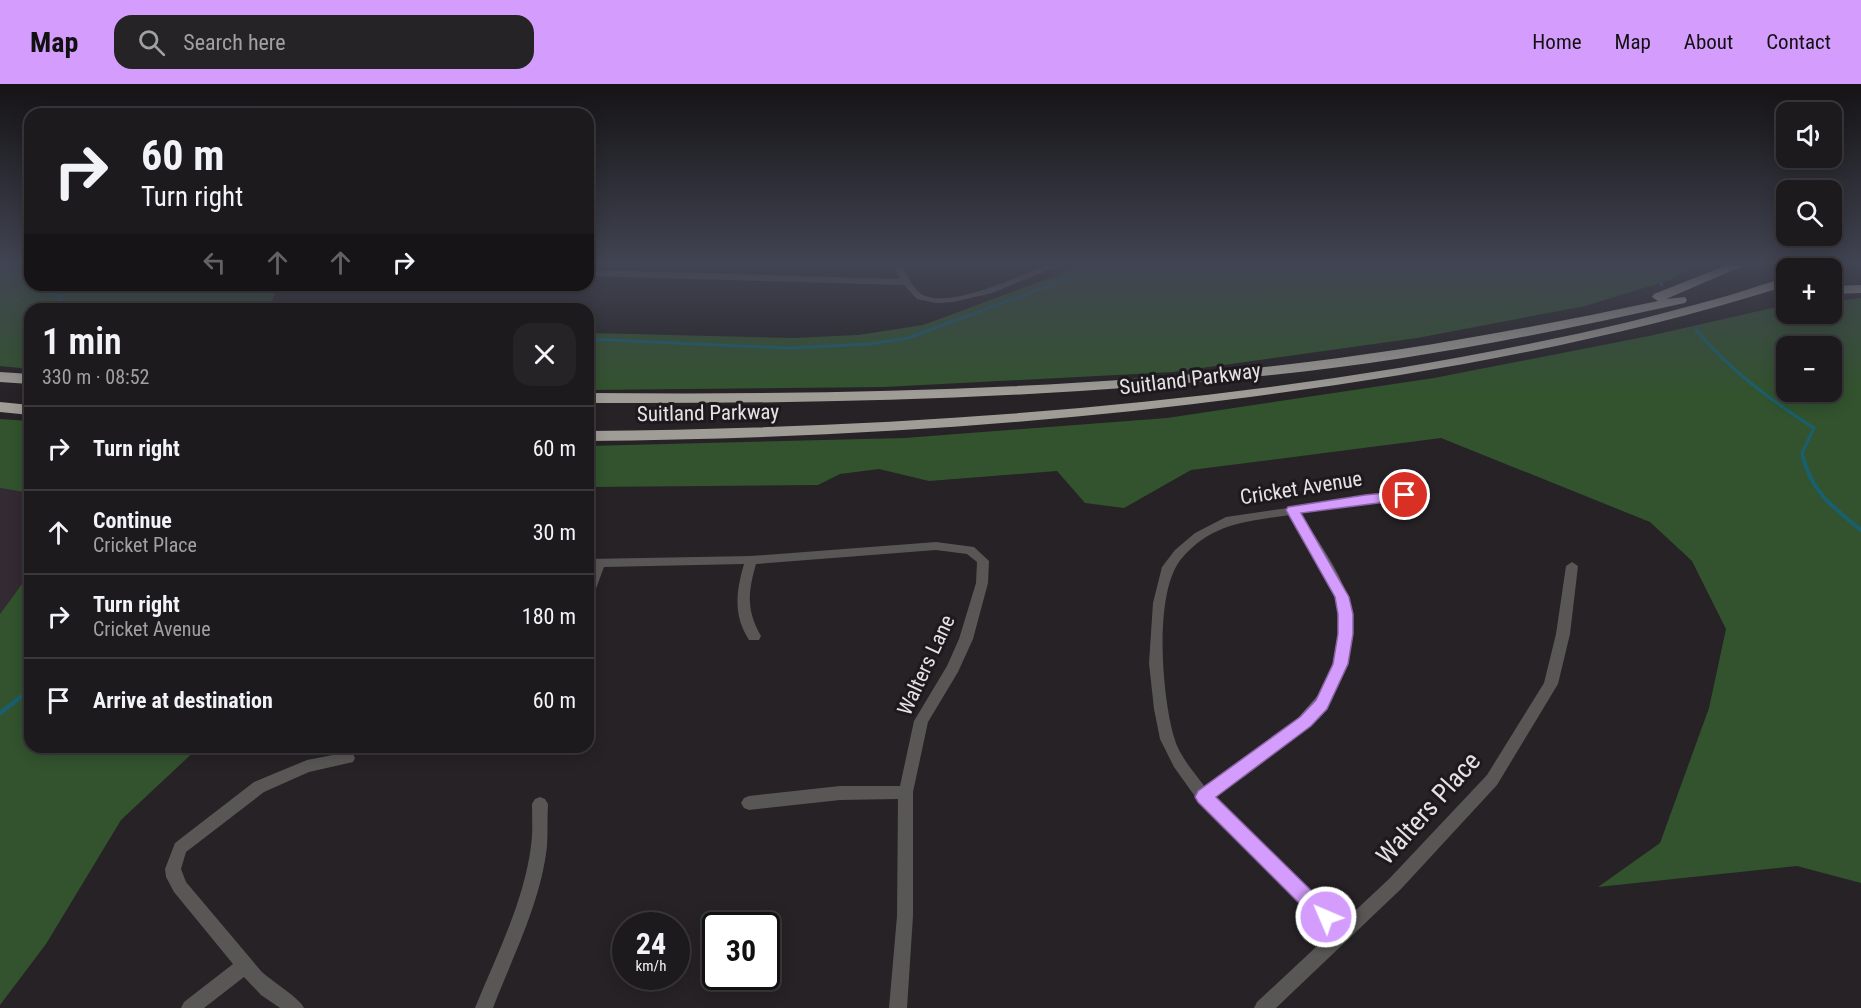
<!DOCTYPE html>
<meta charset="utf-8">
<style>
:root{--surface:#1c1a1c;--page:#252325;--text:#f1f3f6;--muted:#a0a1a3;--line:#3a383b;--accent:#d49cfc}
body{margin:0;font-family:"Roboto Condensed",sans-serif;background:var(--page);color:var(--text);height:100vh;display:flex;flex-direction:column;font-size:22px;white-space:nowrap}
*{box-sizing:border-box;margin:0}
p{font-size:20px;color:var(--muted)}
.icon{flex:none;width:33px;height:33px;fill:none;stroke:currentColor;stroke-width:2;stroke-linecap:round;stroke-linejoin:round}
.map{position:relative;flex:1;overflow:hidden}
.panel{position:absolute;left:24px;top:219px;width:570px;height:450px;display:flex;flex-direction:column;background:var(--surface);border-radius:18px;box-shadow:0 3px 15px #0003,0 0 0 2px var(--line)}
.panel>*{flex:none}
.hud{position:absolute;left:24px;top:24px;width:570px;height:183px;border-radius:18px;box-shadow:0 3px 15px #0003,0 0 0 2px var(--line);background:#1c1a1c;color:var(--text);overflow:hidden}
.buttons{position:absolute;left:1776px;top:18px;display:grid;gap:12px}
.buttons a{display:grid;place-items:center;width:66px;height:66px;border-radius:12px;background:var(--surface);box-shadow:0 3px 15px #0003,0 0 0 2px var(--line);font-size:30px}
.speed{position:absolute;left:612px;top:828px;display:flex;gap:12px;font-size:30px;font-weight:700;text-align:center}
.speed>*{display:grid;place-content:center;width:78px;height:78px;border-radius:50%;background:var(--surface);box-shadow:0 3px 15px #0003,0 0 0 2px var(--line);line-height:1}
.speed small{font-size:15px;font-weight:400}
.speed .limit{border:3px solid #111;border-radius:9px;background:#fff;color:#111}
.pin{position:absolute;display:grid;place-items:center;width:51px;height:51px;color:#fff;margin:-26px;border:3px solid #fff;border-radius:50%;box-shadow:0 2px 6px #0007}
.me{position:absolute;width:66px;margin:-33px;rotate:315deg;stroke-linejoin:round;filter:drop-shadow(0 0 4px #0008)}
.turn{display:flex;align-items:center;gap:21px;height:126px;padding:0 18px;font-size:27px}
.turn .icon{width:78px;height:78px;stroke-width:2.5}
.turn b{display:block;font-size:42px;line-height:51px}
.lanes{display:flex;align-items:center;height:57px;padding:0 18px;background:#0003;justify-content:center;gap:30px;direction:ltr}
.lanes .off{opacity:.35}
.round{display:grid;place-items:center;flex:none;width:63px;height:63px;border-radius:18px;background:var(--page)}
.summary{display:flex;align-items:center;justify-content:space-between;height:102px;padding:0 18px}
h1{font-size:36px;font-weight:600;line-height:45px}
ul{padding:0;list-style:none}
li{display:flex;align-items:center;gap:18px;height:84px;padding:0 18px;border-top:2px solid var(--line)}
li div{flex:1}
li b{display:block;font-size:22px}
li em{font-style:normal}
header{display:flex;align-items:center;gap:36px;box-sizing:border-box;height:84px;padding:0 30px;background:var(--accent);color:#111}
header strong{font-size:28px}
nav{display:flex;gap:33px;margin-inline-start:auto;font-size:21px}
.search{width:420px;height:54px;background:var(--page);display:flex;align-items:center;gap:15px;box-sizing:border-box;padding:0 21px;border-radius:18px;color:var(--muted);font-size:22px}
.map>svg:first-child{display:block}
</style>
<header>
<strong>Map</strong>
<div class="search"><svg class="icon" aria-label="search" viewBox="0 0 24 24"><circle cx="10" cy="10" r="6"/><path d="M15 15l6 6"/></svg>Search here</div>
<nav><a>Home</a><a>Map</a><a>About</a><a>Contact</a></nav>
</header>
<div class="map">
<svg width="1861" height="924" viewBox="0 0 1861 924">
<rect width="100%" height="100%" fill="#262226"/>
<polygon fill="#332a33" points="0,404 30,409 30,489 0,530"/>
<g fill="#32532e" fill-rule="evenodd">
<polygon points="0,181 30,181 30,201 272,201 277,204 272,217 286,225 30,225 30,285 0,282"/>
<polygon points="1085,181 1693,181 1673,195 1585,222 1417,254 1173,288 884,303 588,306 588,249 792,254 858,251 923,241"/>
<path d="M 1861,214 L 1861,799 L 1797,782 L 1598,803 L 1660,759 L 1709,624 L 1726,545 L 1692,477 L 1650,438 L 1441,354 L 1191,386 L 1124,424 L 1085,419 L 1057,387 L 929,397 L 879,385 L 840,390 L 818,401 L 588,403 L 588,362 L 905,354 L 1167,334 L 1434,294 L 1649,252 L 1786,221 L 1786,230 L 1832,230 L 1832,217 ZM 1832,262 L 1832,308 L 1786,308 L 1786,262 Z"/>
<polygon points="0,335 30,337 30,409 0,404"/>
<polygon points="30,489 30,663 199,663 121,736 46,860 0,921 0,530"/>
</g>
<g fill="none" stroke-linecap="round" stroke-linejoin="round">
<g stroke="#1a5f6e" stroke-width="3">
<polyline points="1647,181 1662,201"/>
<polyline points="0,189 30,189"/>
<polyline points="40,201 45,207 62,213 57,222 59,225"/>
<polyline points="200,225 219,223 241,225"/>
<path d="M 1696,246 C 1730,286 1770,316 1814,344 L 1802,369 L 1803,375"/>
<polyline points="588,255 789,264 869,260 908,254 1105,181"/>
</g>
<g stroke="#1a5f6e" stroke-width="4">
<path d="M 1803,373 C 1812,409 1834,424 1861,446"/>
<polyline points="14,618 30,606"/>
</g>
<polyline stroke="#1a5f6e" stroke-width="4.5" points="0,629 16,617"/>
<g fill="#585755" fill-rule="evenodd">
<path d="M 894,181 L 902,181 C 907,191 913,206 923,211 C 951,225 1020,191 1048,181 L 1060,181 L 992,209 L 953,218 L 936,219 L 917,215 L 904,201 L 588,192 L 588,186 L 900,195 Z"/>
<path d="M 1405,407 L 1425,410 L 1431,414 L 1425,418 C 1384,412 1341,423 1301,429 C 1317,457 1338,483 1348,514 C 1354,531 1353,551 1349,568 C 1331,643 1270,669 1215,713 L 1343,838 L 1389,795 L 1487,691 L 1544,599 L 1556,550 L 1566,482 L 1572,478 L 1578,482 L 1570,550 L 1558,600 L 1497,701 L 1401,805 L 1276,924 L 1254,924 L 1257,918 L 1331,849 L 1199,718 L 1174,683 L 1160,655 L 1154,625 L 1149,579 L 1153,519 L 1162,483 L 1175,466 L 1195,449 L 1226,433 ZM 1290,431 L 1321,482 L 1336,514 L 1339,545 L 1332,583 L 1318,611 L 1297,635 L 1205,703 C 1194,688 1179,672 1174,653 C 1162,612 1153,507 1182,474 C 1212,439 1248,437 1290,431 Z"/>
<path d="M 936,458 L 974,463 L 989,477 L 988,499 L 973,555 L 958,588 L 928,638 L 913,708 L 913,832 L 907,924 L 889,924 L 897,832 L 898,715 L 840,716 L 749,726 L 744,724 L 741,719 L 744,714 L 749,712 L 840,702 L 900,702 L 914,637 L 947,582 L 959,555 L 976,499 L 977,478 L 967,470 L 936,466 L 756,480 C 748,508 746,526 761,552 L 759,556 L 749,556 C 733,531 736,508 744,480 L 604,483 L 594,510 L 592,513 L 588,515 L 588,493 L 591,483 L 588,483 L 588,475 L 751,472 Z"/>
<path d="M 348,668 L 353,670 L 355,674 L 353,678 L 309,688 L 264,708 L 186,768 L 181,785 L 186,798 L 261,887 C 271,897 300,914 304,924 L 280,924 L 261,911 L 244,893 L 204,924 L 181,924 L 184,918 L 233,880 L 174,808 L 166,793 L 165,785 L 175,759 L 254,698 L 307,676 Z"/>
<path d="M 540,713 L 545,715 L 548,720 C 547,734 548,748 547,762 C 541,818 513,872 493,924 L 475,924 C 496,872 524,818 531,762 C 533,748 532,734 532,720 L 535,715 Z"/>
</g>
<g fill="#a09d97" fill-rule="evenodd">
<path d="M 1727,181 L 1745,181 L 1666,215 L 1685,213 L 1687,216 L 1685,219 L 1680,220 C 1545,250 1410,277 1272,291 C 1045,315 817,320 588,319 L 588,309 C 817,311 1046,307 1274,282 C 1403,268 1531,244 1658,217 L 1652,213 L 1654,210 Z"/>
<polygon points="1791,181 1812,181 1808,184 1789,184"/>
<polygon points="1822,181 1842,181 1832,187 1832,184 1820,184"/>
<path d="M 1786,194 L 1786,202 C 1611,257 1432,289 1250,313 C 1030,342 810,355 588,357 L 588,347 C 902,344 1225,322 1533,259 C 1594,247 1655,232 1716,215 C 1739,209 1762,200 1786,194 Z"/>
<polygon points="1861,201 1861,209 1832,210 1832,202"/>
<polygon points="0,288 30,290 30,300 0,298"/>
<polygon points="0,318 30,321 30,331 0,328"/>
</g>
</g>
<linearGradient id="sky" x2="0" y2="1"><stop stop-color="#151315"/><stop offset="0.58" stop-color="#414452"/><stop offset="1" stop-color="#414452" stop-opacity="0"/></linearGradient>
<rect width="1861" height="310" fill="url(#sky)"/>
<polygon fill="#d49cfc" stroke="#8a65a4" stroke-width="1.5" points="1405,407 1411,411 1409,415 1301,429 1349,513 1353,530 1353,550 1348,580 1327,625 1311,642 1216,713 1332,827 1335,833 1332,839 1326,842 1319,839 1198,718 1195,713 1198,707 1300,633 1316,616 1333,580 1338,550 1338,530 1335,513 1286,426 1288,423 1365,411"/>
<g text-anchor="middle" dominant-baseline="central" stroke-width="6" stroke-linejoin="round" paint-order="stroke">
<g font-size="21" fill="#e5e2e5" stroke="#1d191d">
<text transform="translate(1190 295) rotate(-7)">Suitland Parkway</text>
<text transform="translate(708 329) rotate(-1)">Suitland Parkway</text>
<text transform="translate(1301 404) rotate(-9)">Cricket Avenue</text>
<text transform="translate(926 581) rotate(-65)">Walters Lane</text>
</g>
<g font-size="26" fill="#e5e2e5" stroke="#1d191d">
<text transform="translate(1428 724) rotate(-48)">Walters Place</text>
</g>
</g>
</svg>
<div class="buttons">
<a><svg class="icon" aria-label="sound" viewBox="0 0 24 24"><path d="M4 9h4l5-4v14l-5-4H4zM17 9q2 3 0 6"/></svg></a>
<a><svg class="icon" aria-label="search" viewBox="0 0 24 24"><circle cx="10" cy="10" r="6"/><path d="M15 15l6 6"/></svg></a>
<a>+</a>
<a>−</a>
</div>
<div class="speed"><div>24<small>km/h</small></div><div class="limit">30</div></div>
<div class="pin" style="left:1405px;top:411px;background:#d93025"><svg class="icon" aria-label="arrive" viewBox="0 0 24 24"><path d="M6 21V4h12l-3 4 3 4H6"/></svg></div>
<svg class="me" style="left:1326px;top:833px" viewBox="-20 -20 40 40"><circle r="17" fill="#d49cfc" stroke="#fff" stroke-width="3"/><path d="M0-11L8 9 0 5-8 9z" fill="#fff"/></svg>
<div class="hud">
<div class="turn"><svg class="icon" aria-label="right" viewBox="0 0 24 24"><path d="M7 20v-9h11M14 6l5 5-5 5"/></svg><div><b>60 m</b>Turn right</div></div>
<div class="lanes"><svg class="icon off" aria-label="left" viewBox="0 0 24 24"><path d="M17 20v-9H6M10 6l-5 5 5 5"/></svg><svg class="icon off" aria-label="ahead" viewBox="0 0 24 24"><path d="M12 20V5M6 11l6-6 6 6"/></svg><svg class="icon off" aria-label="ahead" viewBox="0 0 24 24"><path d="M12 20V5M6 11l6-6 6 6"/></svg><svg class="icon" aria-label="right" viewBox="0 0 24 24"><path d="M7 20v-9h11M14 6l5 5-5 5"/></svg></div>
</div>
<section class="panel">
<div class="summary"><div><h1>1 min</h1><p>330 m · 08:52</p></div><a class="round"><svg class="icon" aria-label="close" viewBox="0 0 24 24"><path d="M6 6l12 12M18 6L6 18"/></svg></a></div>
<ul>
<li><svg class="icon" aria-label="right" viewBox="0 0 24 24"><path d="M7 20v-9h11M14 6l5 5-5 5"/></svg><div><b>Turn right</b></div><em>60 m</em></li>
<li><svg class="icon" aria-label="ahead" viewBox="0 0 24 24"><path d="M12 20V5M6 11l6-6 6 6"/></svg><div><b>Continue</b><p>Cricket Place</p></div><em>30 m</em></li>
<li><svg class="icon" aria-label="right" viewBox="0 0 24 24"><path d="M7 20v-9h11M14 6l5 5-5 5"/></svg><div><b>Turn right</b><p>Cricket Avenue</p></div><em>180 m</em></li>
<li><svg class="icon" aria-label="arrive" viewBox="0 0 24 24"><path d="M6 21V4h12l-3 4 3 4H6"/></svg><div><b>Arrive at destination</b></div><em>60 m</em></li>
</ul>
</section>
</div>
